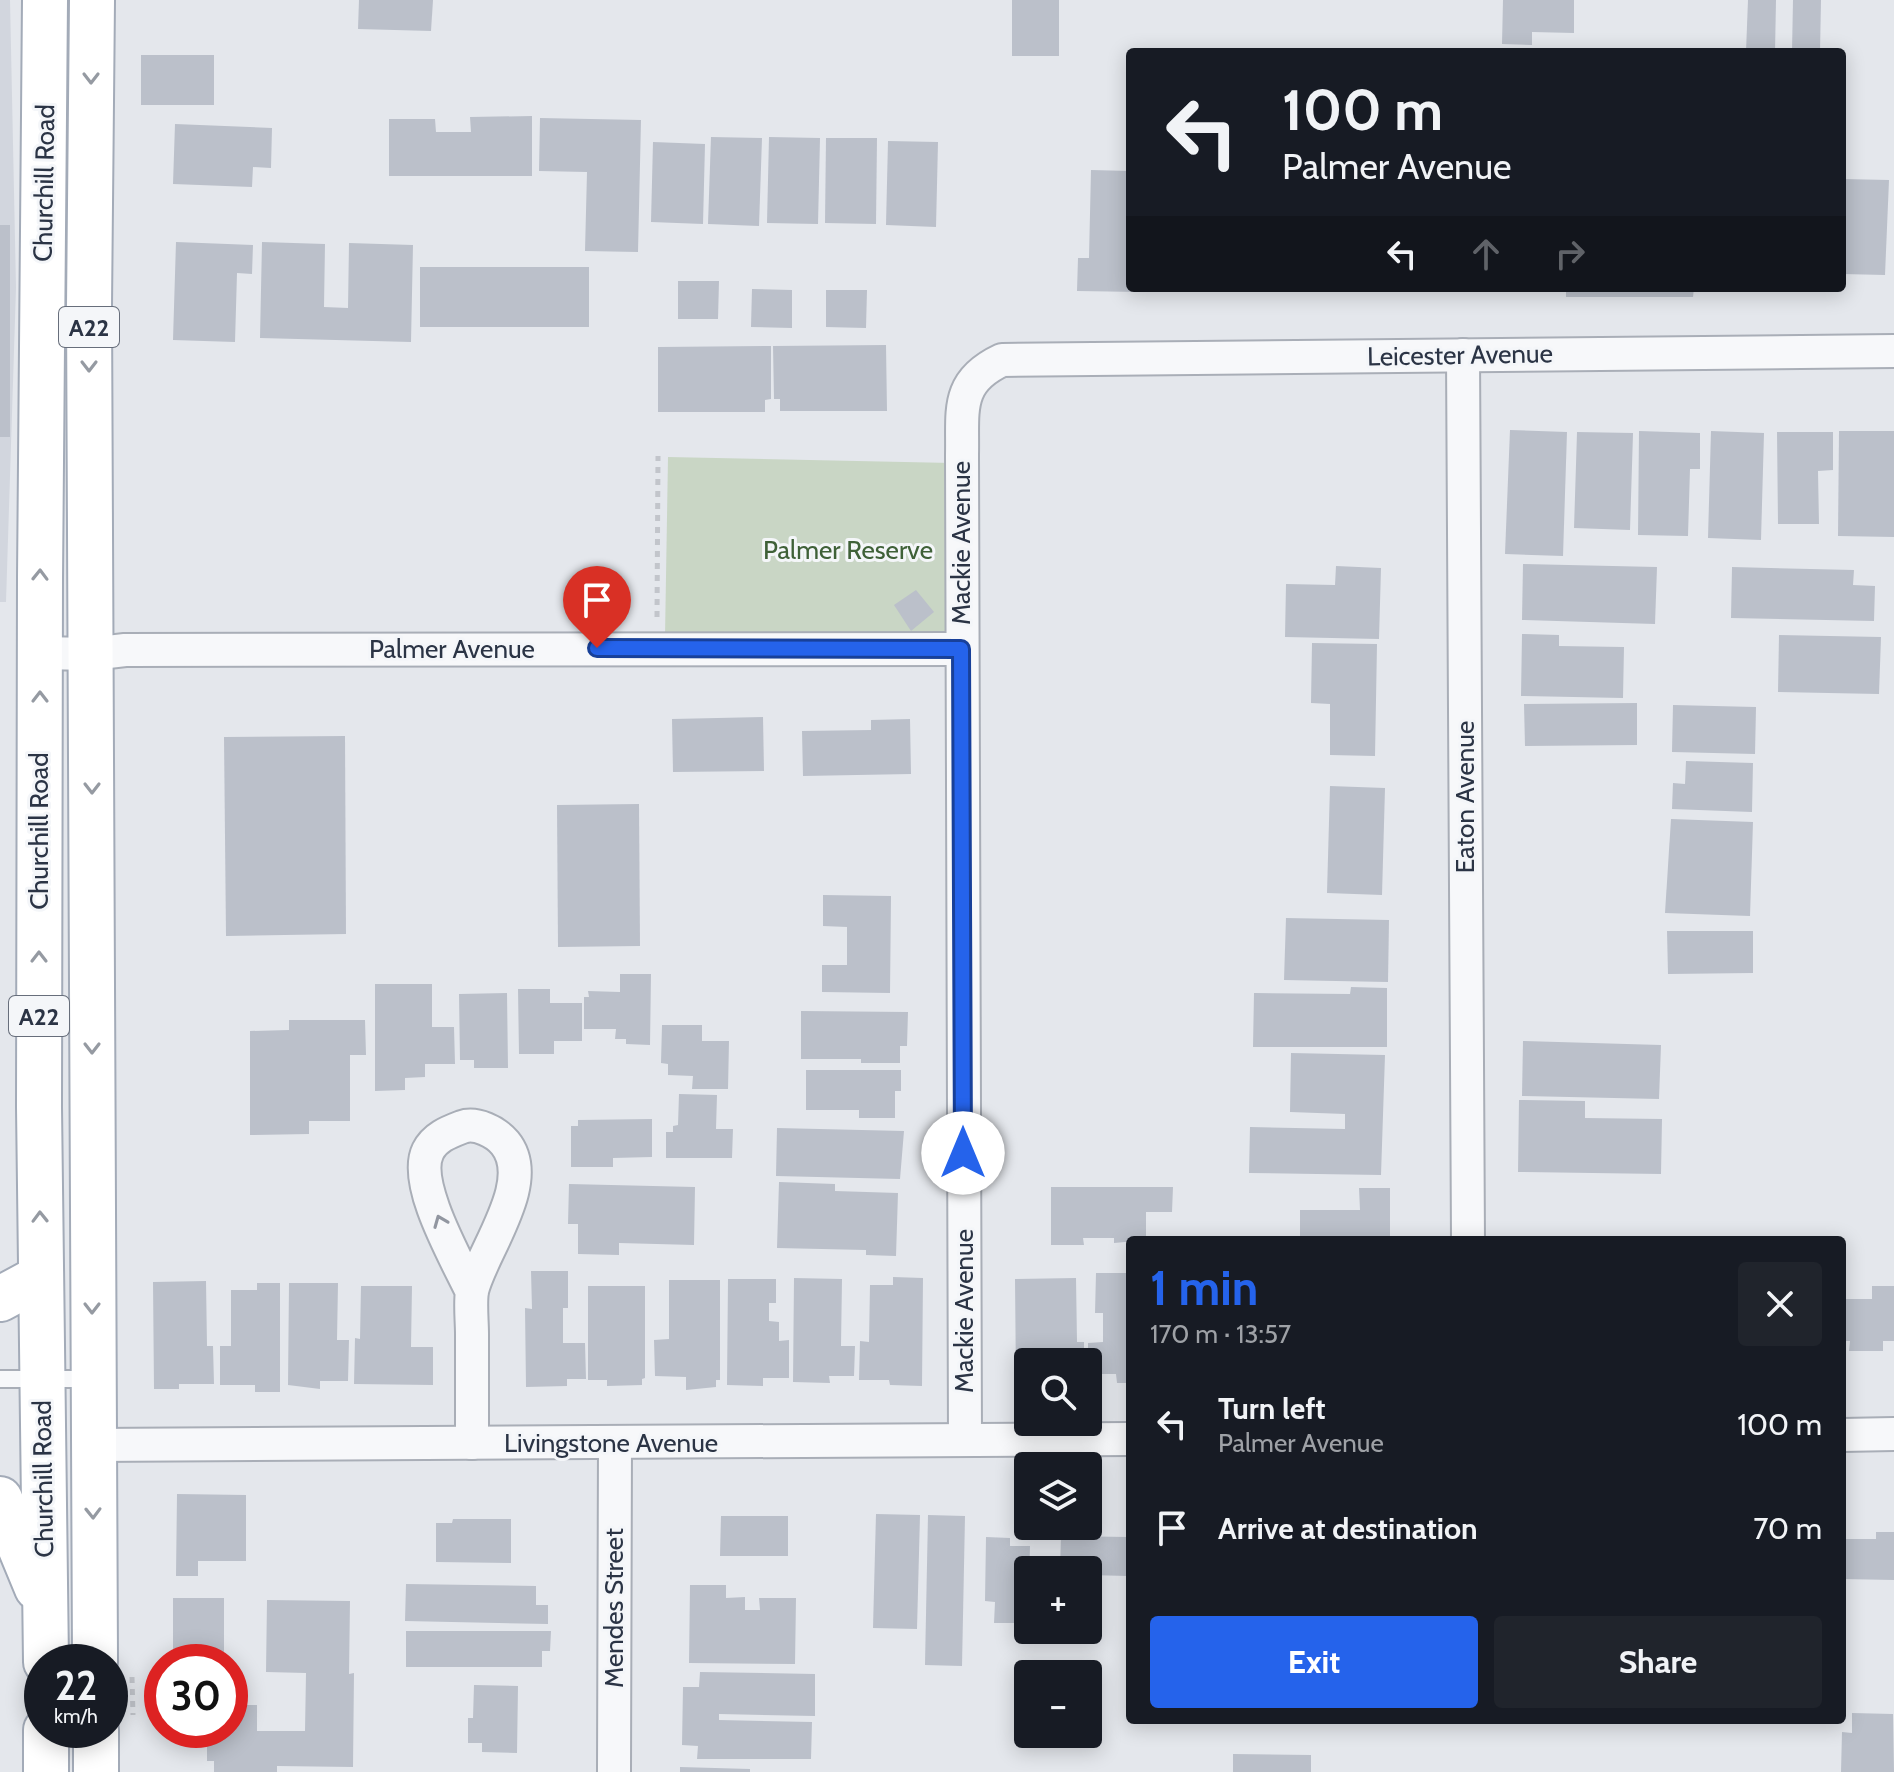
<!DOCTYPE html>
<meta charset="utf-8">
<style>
:root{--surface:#171b24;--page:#20242c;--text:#f1f3f6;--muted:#9ea1a6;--accent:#2563eb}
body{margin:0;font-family:Cabin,sans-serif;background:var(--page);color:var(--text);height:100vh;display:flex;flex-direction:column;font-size:30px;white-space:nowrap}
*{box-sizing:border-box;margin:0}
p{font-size:26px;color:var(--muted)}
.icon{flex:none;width:44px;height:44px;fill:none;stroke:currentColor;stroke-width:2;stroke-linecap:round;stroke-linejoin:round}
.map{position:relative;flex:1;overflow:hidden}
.sheet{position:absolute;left:1126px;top:1236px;width:720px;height:488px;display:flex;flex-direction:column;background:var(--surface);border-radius:8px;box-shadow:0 4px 20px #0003}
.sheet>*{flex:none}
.top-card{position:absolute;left:1126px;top:48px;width:720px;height:244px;border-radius:8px;box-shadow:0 4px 20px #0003;background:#171b24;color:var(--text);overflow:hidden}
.controls{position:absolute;left:1014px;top:1348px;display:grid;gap:16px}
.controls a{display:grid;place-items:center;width:88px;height:88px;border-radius:8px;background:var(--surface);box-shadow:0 4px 20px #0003;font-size:40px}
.speed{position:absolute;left:24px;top:1644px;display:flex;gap:16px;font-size:40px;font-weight:700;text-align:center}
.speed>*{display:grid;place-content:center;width:104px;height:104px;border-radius:50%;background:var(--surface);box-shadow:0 4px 20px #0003;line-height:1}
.speed small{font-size:20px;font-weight:400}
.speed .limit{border:12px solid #d22;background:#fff;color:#111}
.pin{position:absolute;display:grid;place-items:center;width:68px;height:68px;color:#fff;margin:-82px -34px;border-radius:50% 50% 50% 0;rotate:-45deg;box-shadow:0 0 8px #0007}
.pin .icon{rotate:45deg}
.me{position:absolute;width:88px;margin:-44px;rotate:0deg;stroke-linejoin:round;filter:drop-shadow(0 0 6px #0008)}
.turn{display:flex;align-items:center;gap:28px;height:168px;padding:0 24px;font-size:36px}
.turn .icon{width:104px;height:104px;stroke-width:2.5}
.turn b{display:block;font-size:56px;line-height:68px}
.lanes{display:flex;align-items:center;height:76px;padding:0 24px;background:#0003;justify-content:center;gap:40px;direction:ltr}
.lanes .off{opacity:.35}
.round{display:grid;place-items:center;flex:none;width:84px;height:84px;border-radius:8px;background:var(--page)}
.overview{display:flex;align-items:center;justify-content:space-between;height:136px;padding:0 24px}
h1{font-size:48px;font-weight:800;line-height:60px;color:var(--accent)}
.primary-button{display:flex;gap:16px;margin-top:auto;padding:16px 24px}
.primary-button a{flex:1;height:92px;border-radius:8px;background:var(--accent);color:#fff;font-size:32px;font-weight:800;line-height:92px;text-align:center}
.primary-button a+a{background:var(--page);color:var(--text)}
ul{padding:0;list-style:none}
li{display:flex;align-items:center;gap:24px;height:104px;padding:0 24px}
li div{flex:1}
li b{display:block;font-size:30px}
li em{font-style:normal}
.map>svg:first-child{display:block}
</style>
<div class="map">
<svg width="1894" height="1772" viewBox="0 0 1894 1772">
<rect width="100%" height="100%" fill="#e4e7ec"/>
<polygon fill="#d2d6de" points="0,0 10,0 16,288 6,602 0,602"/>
<polygon fill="#c9d6c5" points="668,457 952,463 952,642 665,637"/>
<g fill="#bbc0ca">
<polygon points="359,0 433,0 431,31 358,29"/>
<rect x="1012" y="0" width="47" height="56"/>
<polygon points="1503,0 1574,0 1574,33 1532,32 1532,45 1502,44"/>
<polygon points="1748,0 1776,0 1775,52 1746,52"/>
<polygon points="1793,0 1821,0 1820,52 1792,52"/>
<rect x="141" y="55" width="73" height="50"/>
<polygon points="532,116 532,176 389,176 389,119 435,119 436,132 471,132 470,117"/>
<polygon points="540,118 641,120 638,252 585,251 587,172 539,171"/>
<polygon points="175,124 272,128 271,168 253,167 252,187 173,184"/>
<polygon points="711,137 762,138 759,226 708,224"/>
<polygon points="769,137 820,138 818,224 767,223"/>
<polygon points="826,138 877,138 876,224 825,223"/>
<polygon points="888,141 938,142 936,227 886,225"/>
<polygon points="653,142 705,144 703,224 651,222"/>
<polygon points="1091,170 1130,171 1130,288 1140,288 1140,292 1077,291 1078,258 1089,258"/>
<polygon points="1843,179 1889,180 1885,275 1842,274"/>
<rect x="0" y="225" width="10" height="212"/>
<polygon points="176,242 253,245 252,274 237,273 235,342 173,340"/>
<polygon points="262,242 325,244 324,307 348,308 349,243 413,245 411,342 260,338"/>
<rect x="420" y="267" width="169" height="60"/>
<polygon points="678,281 719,281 718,319 678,319"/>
<rect x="1241" y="288" width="37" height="3"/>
<rect x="1319" y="288" width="28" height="3"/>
<polygon points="1566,288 1694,288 1693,297 1566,297"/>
<polygon points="1773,288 1828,288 1827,292 1773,291"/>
<polygon points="752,289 792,290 792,328 751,327"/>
<polygon points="826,290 867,290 866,328 826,327"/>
<polygon points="886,345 887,411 780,411 780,399 774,399 773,346"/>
<polygon points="771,346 771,399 765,400 765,412 658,412 658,347"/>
<polygon points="1510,430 1567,432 1563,556 1505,554"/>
<polygon points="1639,431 1700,433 1700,469 1690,469 1688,536 1638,535"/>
<polygon points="1711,431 1764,433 1761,540 1708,538"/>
<polygon points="1839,431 1894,431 1894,537 1838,536"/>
<polygon points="1577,432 1633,433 1630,530 1574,528"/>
<polygon points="1777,432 1833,432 1833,470 1818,471 1819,524 1778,524"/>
<polygon points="1523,564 1657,567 1655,624 1522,620"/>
<polygon points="1336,566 1381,568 1379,639 1285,637 1286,584 1335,585"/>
<polygon points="1732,567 1854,570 1853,585 1875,586 1874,621 1731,618"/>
<polygon points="916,590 934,612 911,631 894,605"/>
<polygon points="1522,634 1559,635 1559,646 1624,647 1623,698 1521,696"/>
<polygon points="1779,635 1881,637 1879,694 1778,692"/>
<polygon points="1312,643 1377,644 1375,756 1330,755 1330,704 1311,703"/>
<polygon points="1637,703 1637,745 1525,746 1524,704"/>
<polygon points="1673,705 1756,707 1755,754 1672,752"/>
<polygon points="763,717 764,771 673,772 672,719"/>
<polygon points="910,719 911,774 803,776 802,731 871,730 871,720"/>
<polygon points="345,736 346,934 226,936 224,737"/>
<polygon points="1686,761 1753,763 1752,812 1672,809 1673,783 1685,784"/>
<polygon points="1330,786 1385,788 1382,895 1327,893"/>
<polygon points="639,804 640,946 558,947 557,805"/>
<polygon points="1671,819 1753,822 1750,916 1665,913"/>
<polygon points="823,895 891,896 890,993 822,992 822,965 847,965 847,927 823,926"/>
<polygon points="1286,918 1389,920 1388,982 1284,980"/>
<polygon points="1667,931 1753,931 1753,973 1668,974"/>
<polygon points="620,974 651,974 650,1045 626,1044 626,1039 615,1039 616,1029 584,1029 584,997 589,997 588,991 620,992"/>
<polygon points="375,984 432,984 432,1027 454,1027 455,1064 425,1064 425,1077 405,1078 405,1090 375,1091"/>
<polygon points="1351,987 1387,988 1387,1047 1253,1047 1254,993 1350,994"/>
<polygon points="518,989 550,989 550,1003 582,1003 582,1041 554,1041 554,1054 519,1054"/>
<polygon points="507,993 508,1068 474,1068 474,1060 460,1060 459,994"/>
<polygon points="801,1011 908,1012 907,1046 900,1046 900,1063 861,1063 861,1059 801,1059"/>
<polygon points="289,1020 365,1020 366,1055 350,1055 350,1121 309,1121 309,1134 250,1135 250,1031 289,1030"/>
<polygon points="662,1025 702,1025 702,1041 729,1041 728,1089 692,1089 693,1076 668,1075 668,1064 661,1063"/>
<polygon points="1523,1041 1661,1045 1659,1099 1522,1096"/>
<polygon points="1291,1053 1385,1055 1381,1175 1249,1173 1250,1127 1345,1129 1345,1114 1290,1112"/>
<polygon points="806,1070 901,1070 901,1091 895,1091 895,1118 859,1118 859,1110 806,1110"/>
<polygon points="679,1094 717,1095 716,1129 733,1129 732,1158 666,1158 666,1132 673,1132 673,1126 678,1125"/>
<polygon points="1519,1100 1585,1101 1585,1118 1662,1119 1661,1174 1518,1172"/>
<polygon points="652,1119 652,1157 613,1158 613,1167 571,1167 571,1126 578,1126 578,1120"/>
<polygon points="777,1128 904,1131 900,1179 776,1176"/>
<polygon points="779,1182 835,1184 835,1191 898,1193 896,1256 866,1255 866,1250 777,1248"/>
<polygon points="569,1184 695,1187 694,1245 619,1243 619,1255 578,1254 578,1224 568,1224"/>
<polygon points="1051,1187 1173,1187 1172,1212 1146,1212 1146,1240 1114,1243 1114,1238 1083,1238 1084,1245 1051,1245"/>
<polygon points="1359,1188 1390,1188 1390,1240 1300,1240 1300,1210 1360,1210"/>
<polygon points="531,1271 568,1271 568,1308 563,1308 563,1343 585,1343 586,1379 567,1379 567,1386 526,1387 525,1308 532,1309"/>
<polygon points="1096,1273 1130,1273 1130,1383 1117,1383 1116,1374 1088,1374 1088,1343 1103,1342 1103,1313 1095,1313"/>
<polygon points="893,1277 923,1278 922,1386 890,1385 889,1380 859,1380 860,1341 869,1342 870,1285 893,1285"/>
<polygon points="794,1278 842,1279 841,1346 855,1346 854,1376 829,1376 830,1383 793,1382"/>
<polygon points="1076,1278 1077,1342 1084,1342 1084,1362 1028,1362 1028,1384 1016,1384 1015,1279"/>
<polygon points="728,1279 776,1279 776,1303 769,1303 769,1321 779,1322 779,1341 789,1340 789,1378 763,1378 763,1386 727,1385"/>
<polygon points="669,1280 720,1280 720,1380 716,1380 716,1387 686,1390 686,1377 655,1376 654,1340 669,1339"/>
<polygon points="206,1281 207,1346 213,1346 214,1384 179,1384 179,1389 154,1389 153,1282"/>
<polygon points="257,1283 280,1283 280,1392 255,1392 255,1385 220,1385 220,1346 231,1346 231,1290 257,1290"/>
<polygon points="289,1283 338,1283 337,1340 349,1340 348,1381 320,1381 320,1389 288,1385"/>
<polygon points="361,1286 412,1286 411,1347 433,1347 433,1385 354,1384 355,1338 360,1339"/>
<polygon points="588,1286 645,1286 645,1378 642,1379 642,1385 607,1386 607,1380 588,1380"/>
<polygon points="1872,1286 1894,1286 1894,1341 1883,1341 1883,1351 1849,1351 1850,1341 1842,1341 1842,1299 1872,1299"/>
<polygon points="177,1494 246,1495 246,1561 198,1561 198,1576 176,1576"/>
<polygon points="876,1514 920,1515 917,1629 873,1628"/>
<polygon points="928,1515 965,1516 962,1666 925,1665"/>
<polygon points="721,1516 788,1516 788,1556 720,1556"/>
<polygon points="453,1519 511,1519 511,1563 436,1562 436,1523 452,1523"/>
<polygon points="1876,1532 1894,1532 1894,1580 1842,1579 1842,1539 1876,1539"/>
<polygon points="1061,1536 1128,1537 1128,1576 1088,1575 1088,1570 1060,1570"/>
<polygon points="986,1537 1010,1538 1010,1546 1030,1546 1028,1623 994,1623 995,1602 985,1601"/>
<polygon points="406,1584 536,1586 536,1605 548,1605 548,1624 405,1621"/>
<polygon points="690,1585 726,1585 726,1598 745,1597 745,1610 760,1610 759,1598 796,1598 795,1664 689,1663"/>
<rect x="173" y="1598" width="51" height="57"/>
<polygon points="267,1600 350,1601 349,1674 354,1673 353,1767 277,1766 277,1772 214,1772 214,1761 207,1761 207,1730 230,1730 230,1705 257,1705 257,1731 305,1731 306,1673 266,1672"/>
<polygon points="406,1631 551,1631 550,1651 542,1651 542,1667 406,1667"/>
<polygon points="700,1672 815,1674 815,1716 719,1714 719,1720 812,1722 811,1759 697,1759 698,1746 682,1745 683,1687 699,1687"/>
<polygon points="474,1685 518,1686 517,1753 482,1752 482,1743 468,1743 468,1718 473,1718"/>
<polygon points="1852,1713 1893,1714 1894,1772 1841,1772 1842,1732 1852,1733"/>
<polygon points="1233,1754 1311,1755 1311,1772 1233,1772"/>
<polygon points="680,1767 750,1769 750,1772 680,1772"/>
</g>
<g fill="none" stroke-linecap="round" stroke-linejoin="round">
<g stroke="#a9aeb7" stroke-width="20">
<polyline id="lane" points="0,1379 90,1379"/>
</g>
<g stroke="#a9aeb7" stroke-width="36">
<g id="street">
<polyline points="1463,355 1468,1240"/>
<polyline points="40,653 91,654 125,650 961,649"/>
<polyline points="1842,1435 1894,1434"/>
<path d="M 965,1440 L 962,455 C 963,411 955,382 1002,360 L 1894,351"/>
<path d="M 472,1443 C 472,1407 472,1370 472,1334 C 472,1321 470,1304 472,1291 C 481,1252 537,1182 505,1143 C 496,1132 476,1122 462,1127 C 449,1132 435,1137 428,1151 C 412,1183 457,1260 472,1292"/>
<polyline points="93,1445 1130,1439"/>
<polyline points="614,1772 615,1444"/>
</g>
</g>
<g stroke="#a3abb8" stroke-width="48">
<g id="primary">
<polyline points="45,0 40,578 39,1107 46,1662"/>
<polyline points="92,0 89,306 95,1662"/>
<polyline points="0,1299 41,1277"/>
<polyline points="0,1499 37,1588"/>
<polyline points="46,1730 46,1772"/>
<polyline points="96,1730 96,1772"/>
</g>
</g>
<g stroke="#c2c5cb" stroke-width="5" stroke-dasharray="6 6" stroke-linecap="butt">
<polyline points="657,617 658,456"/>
<polyline points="132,1677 133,1715"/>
</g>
<use href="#lane" stroke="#f7f8fa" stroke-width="16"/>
<use href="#street" stroke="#f7f8fa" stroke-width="32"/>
<use href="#primary" stroke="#fff" stroke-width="44"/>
</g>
<defs><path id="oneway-chevron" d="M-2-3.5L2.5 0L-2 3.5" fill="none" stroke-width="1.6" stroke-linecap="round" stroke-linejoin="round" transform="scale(2)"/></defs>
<g stroke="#959aa2">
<use href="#oneway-chevron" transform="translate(91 78) rotate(90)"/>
<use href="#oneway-chevron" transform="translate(89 366) rotate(90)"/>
<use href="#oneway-chevron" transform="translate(40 575) rotate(-89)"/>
<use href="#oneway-chevron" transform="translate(40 697) rotate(-90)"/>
<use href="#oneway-chevron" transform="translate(92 788) rotate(90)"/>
<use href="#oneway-chevron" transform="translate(39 957) rotate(-90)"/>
<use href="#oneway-chevron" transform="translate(92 1048) rotate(90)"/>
<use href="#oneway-chevron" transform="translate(40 1217) rotate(-91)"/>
<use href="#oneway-chevron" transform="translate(92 1308) rotate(90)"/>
<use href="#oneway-chevron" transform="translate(93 1513) rotate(89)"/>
</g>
<use stroke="#9196a0" href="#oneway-chevron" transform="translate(440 1221) rotate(-112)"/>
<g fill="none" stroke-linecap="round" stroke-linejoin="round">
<g stroke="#184099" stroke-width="20">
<polyline id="route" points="597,648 961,649 963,1153"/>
</g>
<use href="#route" stroke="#2563eb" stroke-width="14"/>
</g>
<g text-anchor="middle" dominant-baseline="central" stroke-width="6" stroke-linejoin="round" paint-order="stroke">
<g fill="#f4f6f9" stroke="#676e7b" stroke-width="2">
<rect x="59" y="307" width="60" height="40" rx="6"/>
<rect x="9" y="996" width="60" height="40" rx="6"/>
</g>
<g font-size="24" font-weight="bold" fill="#2b3445">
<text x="89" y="327">A22</text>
<text x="39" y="1016">A22</text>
</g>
<g font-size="26" fill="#2b3445" stroke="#f4f6f9">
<text transform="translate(44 183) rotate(-89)">Churchill Road</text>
<text transform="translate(1460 355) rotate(-1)">Leicester Avenue</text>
<text transform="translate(961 543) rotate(-90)">Mackie Avenue</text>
<text x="452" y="649">Palmer Avenue</text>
<text transform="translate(1465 797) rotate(-90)">Eaton Avenue</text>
<text transform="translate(39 831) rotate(-90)">Churchill Road</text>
<text transform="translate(964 1311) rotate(-90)">Mackie Avenue</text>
<text x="611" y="1443">Livingstone Avenue</text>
<text transform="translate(43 1479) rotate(-91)">Churchill Road</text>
<text transform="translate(614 1608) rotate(-90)">Mendes Street</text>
</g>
<g font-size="26" fill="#3f6138" stroke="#f4f6f9">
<text x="848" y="550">Palmer Reserve</text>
</g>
</g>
</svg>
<div class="controls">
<a><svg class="icon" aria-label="search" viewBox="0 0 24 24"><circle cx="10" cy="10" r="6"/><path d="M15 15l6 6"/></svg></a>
<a><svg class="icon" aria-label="layers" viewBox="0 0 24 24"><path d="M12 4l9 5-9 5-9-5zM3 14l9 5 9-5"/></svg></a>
<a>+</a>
<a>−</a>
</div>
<div class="speed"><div>22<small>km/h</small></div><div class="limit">30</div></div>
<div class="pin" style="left:597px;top:648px;background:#d93025"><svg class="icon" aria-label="arrive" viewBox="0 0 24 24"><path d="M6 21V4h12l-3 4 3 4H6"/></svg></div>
<svg class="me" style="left:963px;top:1153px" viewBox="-20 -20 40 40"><circle r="19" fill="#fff"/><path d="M0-13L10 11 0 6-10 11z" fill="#2563eb"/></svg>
<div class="top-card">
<div class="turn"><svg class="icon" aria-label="left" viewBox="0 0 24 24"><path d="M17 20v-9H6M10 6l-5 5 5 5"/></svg><div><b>100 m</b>Palmer Avenue</div></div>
<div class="lanes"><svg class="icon" aria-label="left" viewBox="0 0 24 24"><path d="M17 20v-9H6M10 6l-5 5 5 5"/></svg><svg class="icon off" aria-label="ahead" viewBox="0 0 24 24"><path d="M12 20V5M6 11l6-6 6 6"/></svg><svg class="icon off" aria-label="right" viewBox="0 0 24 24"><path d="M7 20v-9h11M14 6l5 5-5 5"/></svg></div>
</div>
<section class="sheet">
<div class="overview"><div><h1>1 min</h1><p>170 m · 13:57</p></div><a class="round"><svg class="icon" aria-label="close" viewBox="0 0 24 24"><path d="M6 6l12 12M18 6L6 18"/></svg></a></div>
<ul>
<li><svg class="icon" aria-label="left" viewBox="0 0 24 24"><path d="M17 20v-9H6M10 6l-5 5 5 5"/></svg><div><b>Turn left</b><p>Palmer Avenue</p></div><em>100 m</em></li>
<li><svg class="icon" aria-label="arrive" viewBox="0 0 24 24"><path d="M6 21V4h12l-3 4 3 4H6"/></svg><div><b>Arrive at destination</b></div><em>70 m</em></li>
</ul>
<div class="primary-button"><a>Exit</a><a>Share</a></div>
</section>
</div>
